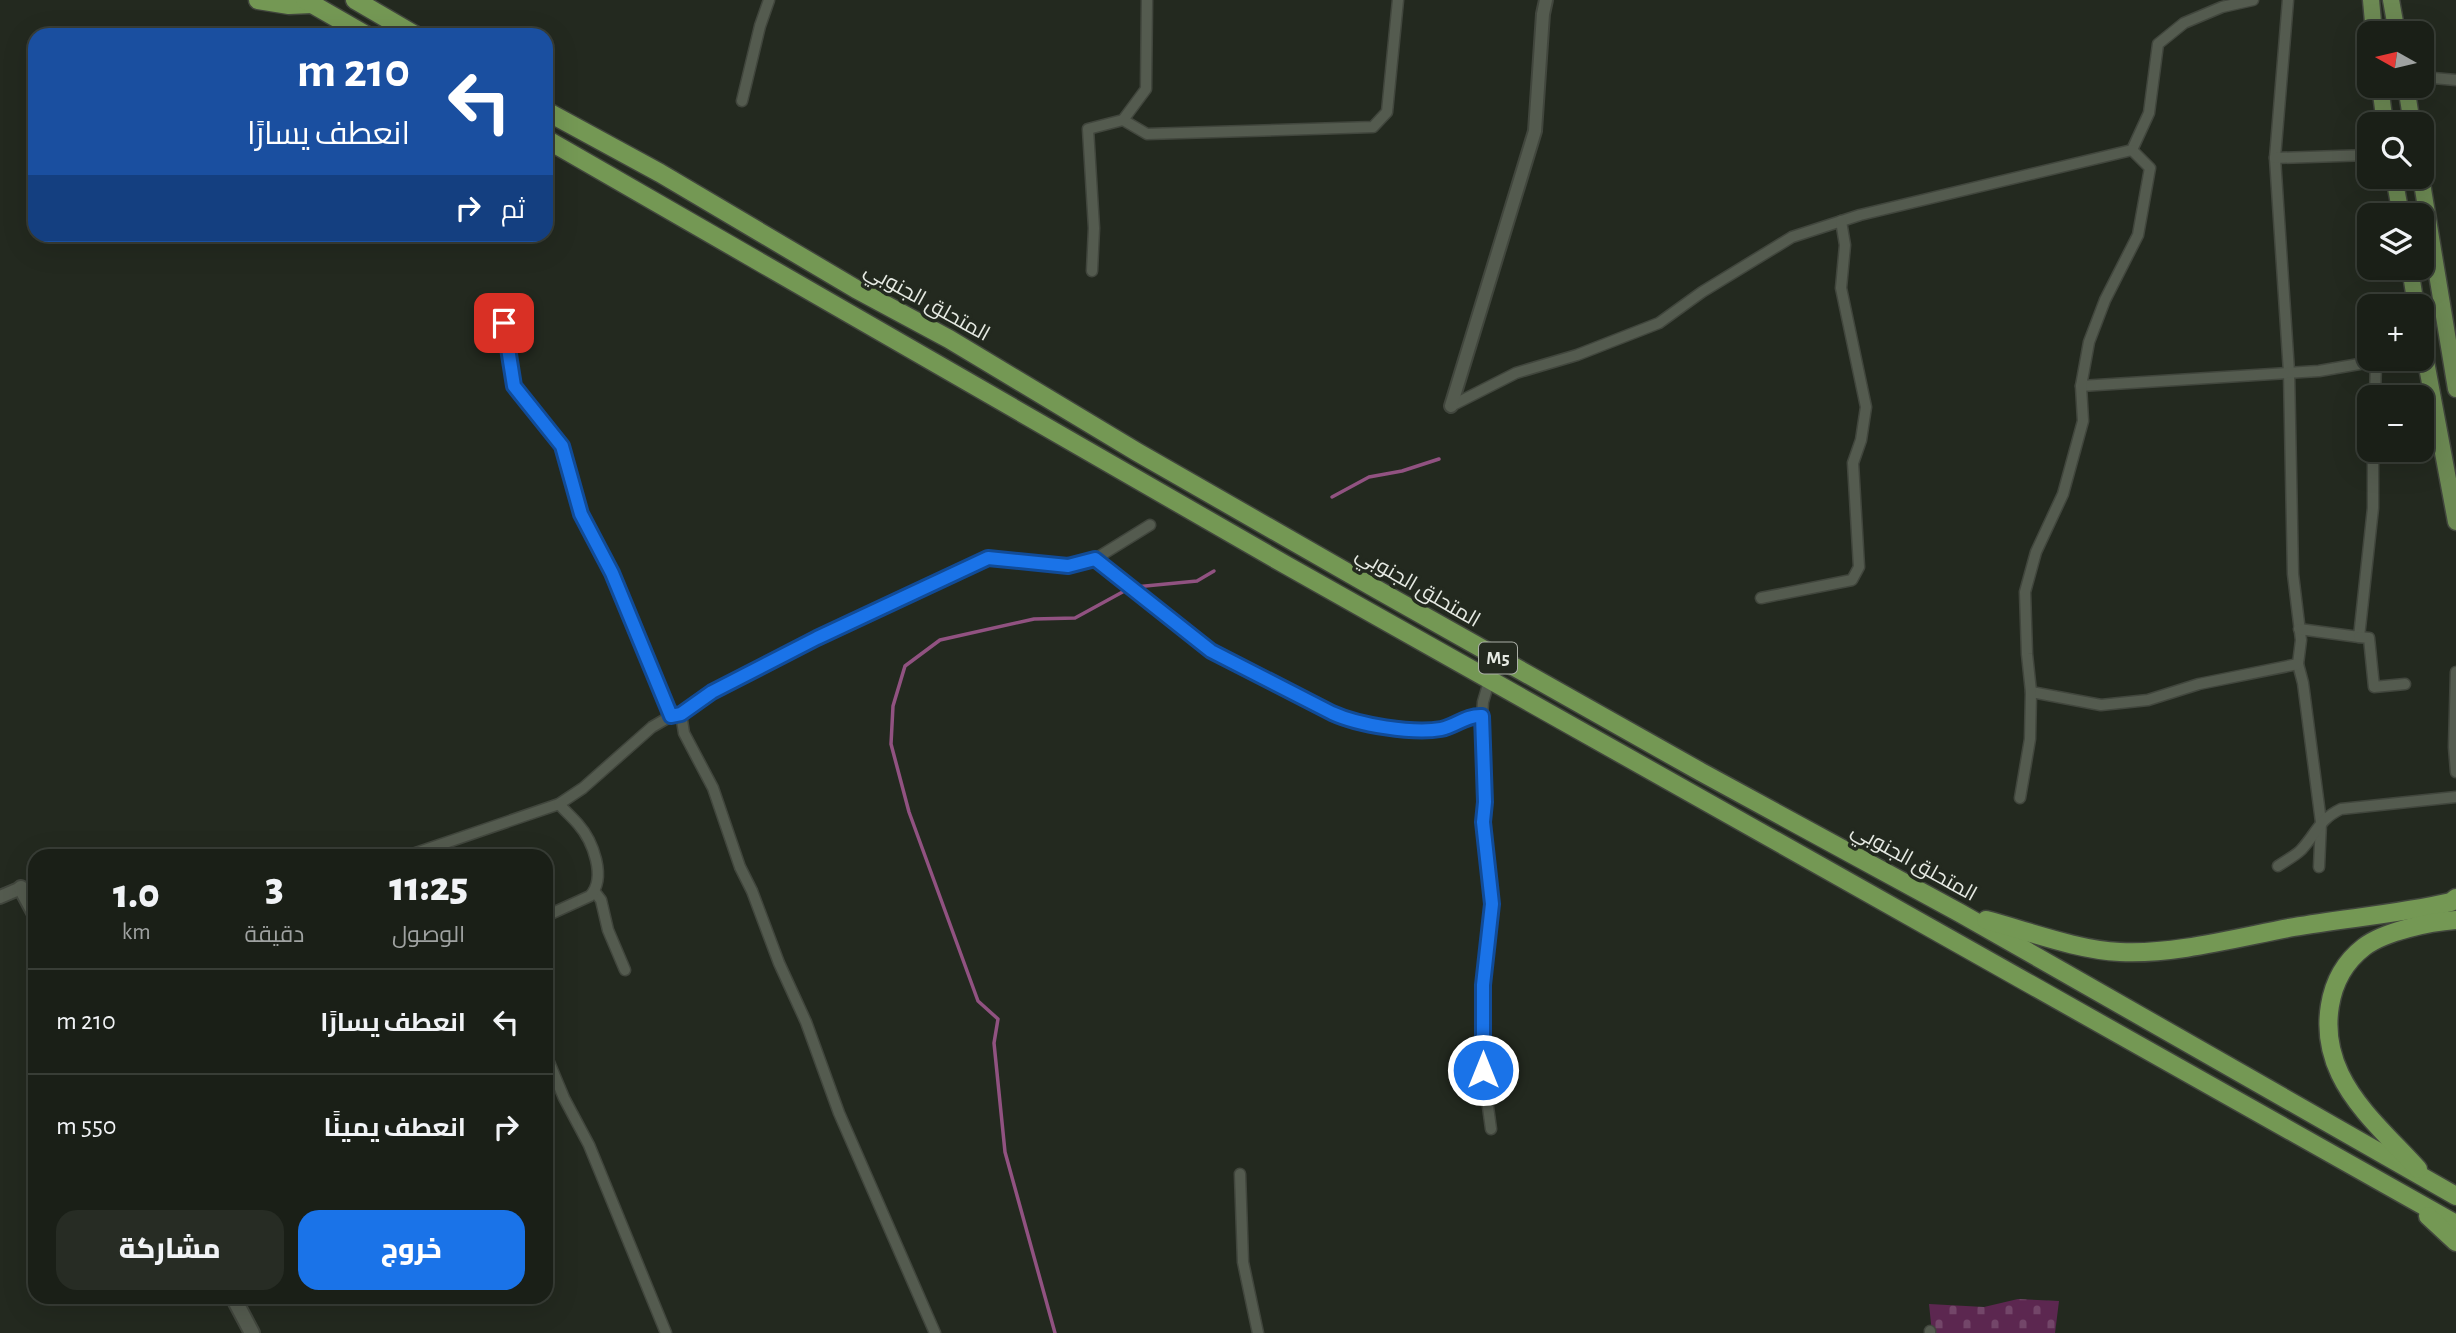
<!DOCTYPE html>
<html lang="ar">
<meta charset="utf-8">
<style>
:root{--surface:#1a1f17;--page:#272c24;--text:#f1f3f6;--muted:#9fa2a1;--line:#383d36;--accent:#1a73e8}
body{margin:0;font-family:"Alegreya Sans",Cairo,sans-serif;background:var(--page);color:var(--text);direction:rtl;height:100vh;display:flex;flex-direction:column;font-size:26px;white-space:nowrap}
*{box-sizing:border-box;margin:0}
p{font-size:23px;color:var(--muted)}
.icon{flex:none;width:38px;height:38px;fill:none;stroke:currentColor;stroke-width:2;stroke-linecap:round;stroke-linejoin:round}
.map{position:relative;flex:1;overflow:hidden;direction:ltr}
.drawer{position:absolute;left:28px;top:849px;width:525px;height:455px;display:flex;flex-direction:column;background:var(--surface);border-radius:21px;box-shadow:0 7px 28px #0002,0 0 0 2px var(--line);direction:rtl}
.drawer>*{flex:none}
.guide{position:absolute;left:28px;top:28px;width:525px;height:214px;border-radius:21px;box-shadow:0 7px 28px #0002,0 0 0 2px var(--line);direction:rtl;background:#1a4fa0;color:#fff;overflow:hidden}
.needle{width:46px;rotate:278deg}
.tools{position:absolute;left:2357px;top:21px;display:grid;gap:14px}
.tools a{display:grid;place-items:center;width:77px;height:77px;border-radius:14px;background:var(--surface);box-shadow:0 7px 28px #0002,0 0 0 2px var(--line);font-size:35px}
.pin{position:absolute;display:grid;place-items:center;width:60px;height:60px;color:#fff;margin:-30px;border-radius:14px;box-shadow:0 4px 10px #0006}
.me{position:absolute;width:77px;margin:-38px;rotate:0deg;stroke-linejoin:round;filter:drop-shadow(0 0 5px #0008)}
.turn{display:flex;align-items:center;gap:24px;height:147px;padding:0 28px;font-size:32px}
.turn .icon{width:91px;height:91px;stroke-width:2.5}
.turn b{display:block;font-size:49px;line-height:60px}
.then{display:flex;align-items:center;height:66px;padding:0 28px;background:#0003;gap:14px;font-size:26px}
.eta{display:flex;justify-content:space-evenly;align-items:center;height:119px;text-align:center}
.eta b{font-size:42px;font-weight:800;line-height:49px}
.primary-button{display:flex;gap:14px;margin-top:auto;padding:14px 28px}
.primary-button a{flex:1;height:80px;border-radius:21px;background:var(--accent);color:#fff;font-size:28px;font-weight:800;line-height:80px;text-align:center}
.primary-button a+a{background:var(--page);color:var(--text)}
ul{padding:0;list-style:none}
li{display:flex;align-items:center;gap:21px;height:105px;padding:0 28px;border-top:2px solid var(--line)}
li div{flex:1}
li b{display:block;font-size:26px}
li em{font-style:normal}
.map>svg:first-child{display:block}
</style>
<div class="map">
<svg width="2456" height="1333" viewBox="0 0 2456 1333">
<defs>
<pattern id="cemetery-stones" width="16" height="16" patternUnits="userSpaceOnUse" patternTransform="scale(1.75)"><rect width="16" height="16" fill="#5c2750"/><path d="M2 7V4a2 2 0 0 1 4 0v3zM10 15v-3a2 2 0 0 1 4 0v3z" fill="#734669"/></pattern>
</defs>
<rect width="100%" height="100%" fill="#23291f"/>
<polygon fill="url(#cemetery-stones)" points="2018,1299 2059,1301 2055,1333 1932,1333 1929,1304 1984,1307"/>
<g fill="none" stroke-linecap="round" stroke-linejoin="round">
<g stroke="#915281" stroke-width="3.5">
<polyline points="1332,497 1369,477 1402,471 1439,459"/>
<polyline points="1135,587 1197,581 1214,571"/>
<polyline points="1055,1333 1005,1152 994,1043 998,1019 978,1001 909,812 891,744 893,706 905,666 940,640 1034,619 1075,618 1128,589"/>
</g>
<g stroke="#41463d" stroke-width="13">
<g id="minor">
<polyline points="2288,0 2275,158 2289,372 2293,574 2301,640 2298,664 2303,683 2321,822 2319,867"/>
<polyline points="2422,77 2456,80"/>
<polyline points="742,101 760,26 769,0"/>
<polyline points="1123,120 1147,134 1373,127 1387,112 1398,0"/>
<polyline points="2275,158 2370,155"/>
<polyline points="1092,271 1094,228 1088,129 1123,120 1146,89 1147,0"/>
<polyline points="500,302 514,386 562,446 581,514 612,573 671,716"/>
<polyline points="2081,386 2319,371 2388,359"/>
<polyline points="2375,397 2376,362"/>
<polyline points="1451,406 1516,373 1577,355 1659,323 1702,292 1792,237 1860,215 2132,150 2149,113 2158,44 2184,23 2222,7 2253,0"/>
<polyline points="1095,559 1211,651 1342,718 1374,725 1432,730 1448,727 1469,716 1482,716"/>
<polyline points="1761,598 1852,580 1859,567 1853,463 1861,440 1866,407 1841,288 1845,245 1841,221"/>
<polyline points="2299,629 2359,637 2373,508 2373,450"/>
<polyline points="2359,637 2369,638 2374,687 2405,684"/>
<polyline points="2456,672 2454,747 2456,772"/>
<polyline points="1490,678 1483,702 1482,716 1485,802 1483,822 1491,904 1483,985 1483,1070 1491,1129"/>
<polyline points="2031,692 2101,705 2148,700 2199,684 2298,664"/>
<polyline points="681,714 684,733 713,788 740,867 752,891 779,963 806,1022 839,1113 935,1333"/>
<polyline points="2020,798 2030,739 2031,692 2027,654 2025,592 2036,552 2063,494 2083,421 2081,386 2089,342 2105,300 2138,235 2150,168 2132,150"/>
<polyline points="407,856 559,804 583,788 652,727 671,716 681,714 712,692 817,638 988,558 1053,566 1080,564 1095,559 1150,525"/>
<path d="M 2278,866 C 2285,861 2295,856 2301,850 C 2317,833 2318,820 2341,809 L 2456,797"/>
<polyline points="594,891 601,900 608,930 625,970"/>
<path d="M 546,916 L 590,896 C 607,878 593,841 578,824 C 572,817 565,811 559,804"/>
<polyline points="546,1055 564,1098 589,1145 666,1333"/>
<polyline points="1240,1174 1243,1262 1258,1333"/>
<polyline points="1930,1331 1930,1333"/>
</g>
</g>
<g stroke="#41463d" stroke-width="16">
<g id="tertiary">
<polyline points="1451,406 1535,131 1543,14 1546,0"/>
<polyline points="0,897 21,888"/>
</g>
</g>
<g stroke="#41463d" stroke-width="18">
<g id="secondary">
<polyline points="21,888 35,914"/>
<polyline points="233,1297 252,1333"/>
</g>
</g>
<g stroke="#41463d" stroke-width="19">
<g id="primary">
<polyline points="2371,0 2374,33"/>
<polyline points="2391,0 2397,33"/>
<polyline points="2380,86 2385,124"/>
<polyline points="2406,86 2412,124"/>
<polyline points="2394,177 2401,215"/>
<polyline points="2421,177 2456,389"/>
<polyline points="2410,268 2416,306"/>
<polyline points="2422,340 2456,522"/>
</g>
</g>
<g stroke="#41463d" stroke-width="21">
<g id="trunk">
<polyline points="258,0 289,5 312,4"/>
<polyline points="305,0 366,35"/>
<polyline points="355,0 415,35"/>
<polyline points="546,111 660,173 856,289 949,339 1137,452 1378,590 1701,772 1960,913 2456,1196"/>
<polyline points="546,139 1286,565 2456,1224"/>
<path d="M 1986,920 C 2028,931 2077,950 2120,952 C 2174,955 2240,937 2294,927 C 2346,918 2399,914 2451,902 L 2456,898"/>
<path d="M 2418,1169 C 2392,1140 2357,1110 2340,1074 C 2320,1032 2325,977 2364,947 C 2385,931 2430,922 2456,920"/>
<polyline points="2428,1216 2456,1242"/>
</g>
</g>
<use href="#minor" stroke="#545b4f" stroke-width="10"/>
<use href="#tertiary" stroke="#545b4f" stroke-width="12"/>
<use href="#secondary" stroke="#545b4f" stroke-width="14"/>
<use href="#primary" stroke="#6c8953" stroke-width="16"/>
<use href="#trunk" stroke="#749854" stroke-width="18"/>
</g>
<g fill="none" stroke-linecap="round" stroke-linejoin="round">
<g stroke="#114b97" stroke-width="18">
<path id="route" d="M 504,323 L 514,386 L 562,446 L 581,514 L 612,573 L 671,716 L 681,714 L 712,692 L 817,638 L 988,558 L 1068,566 L 1095,559 L 1211,651 L 1332,713 C 1358,725 1413,734 1441,729 C 1456,726 1466,715 1482,716 L 1485,802 L 1483,822 L 1492,904 L 1483,985 L 1483,1070"/>
</g>
<use href="#route" stroke="#1a73e8" stroke-width="12"/>
</g>
<g text-anchor="middle" dominant-baseline="central" stroke-width="7" stroke-linejoin="round" paint-order="stroke">
<rect fill="#23291f" stroke="#acb0a8" stroke-width="2" x="1479" y="642.5" width="38" height="31" rx="5"/>
<g font-size="19" font-weight="bold" fill="#e6eae3">
<text x="1498" y="658">M5</text>
</g>
<g font-size="21" fill="#e6eae3" stroke="#23291f">
<text transform="translate(927 302) rotate(29)">المتحلق الجنوبي</text>
<text transform="translate(1418 587) rotate(30)">المتحلق الجنوبي</text>
<text transform="translate(1914 862) rotate(29)">المتحلق الجنوبي</text>
</g>
</g>
</svg>
<div class="tools">
<a><svg class="needle" viewBox="-14 -14 28 28"><path d="M0-13l5 13h-10z" fill="#e53935"/><path d="M0 13l5-13h-10z" fill="#9fa2a1"/></svg></a>
<a><svg class="icon" aria-label="search" viewBox="0 0 24 24"><circle cx="10" cy="10" r="6"/><path d="M15 15l6 6"/></svg></a>
<a><svg class="icon" aria-label="layers" viewBox="0 0 24 24"><path d="M12 4l9 5-9 5-9-5zM3 14l9 5 9-5"/></svg></a>
<a>+</a>
<a>−</a>
</div>
<div class="pin" style="left:504px;top:323px;background:#d93025"><svg class="icon" aria-label="arrive" viewBox="0 0 24 24"><path d="M6 21V4h12l-3 4 3 4H6"/></svg></div>
<svg class="me" style="left:1483px;top:1070px" viewBox="-20 -20 40 40"><circle r="17" fill="#1a73e8" stroke="#fff" stroke-width="3"/><path d="M0-11L8 9 0 5-8 9z" fill="#fff"/></svg>
<div class="guide">
<div class="turn"><svg class="icon" aria-label="left" viewBox="0 0 24 24"><path d="M17 20v-9H6M10 6l-5 5 5 5"/></svg><div><b>210 m</b>انعطف يسارًا</div></div>
<div class="then">ثم<svg class="icon" aria-label="right" viewBox="0 0 24 24"><path d="M7 20v-9h11M14 6l5 5-5 5"/></svg></div>
</div>
<section class="drawer">
<div class="eta">
<div><b>11:25</b><p>الوصول</p></div>
<div><b>3</b><p>دقيقة</p></div>
<div><b>1.0</b><p>km</p></div>
</div>
<ul>
<li><svg class="icon" aria-label="left" viewBox="0 0 24 24"><path d="M17 20v-9H6M10 6l-5 5 5 5"/></svg><div><b>انعطف يسارًا</b></div><em>210 m</em></li>
<li><svg class="icon" aria-label="right" viewBox="0 0 24 24"><path d="M7 20v-9h11M14 6l5 5-5 5"/></svg><div><b>انعطف يمينًا</b></div><em>550 m</em></li>
</ul>
<div class="primary-button"><a>خروج</a><a>مشاركة</a></div>
</section>
</div>
